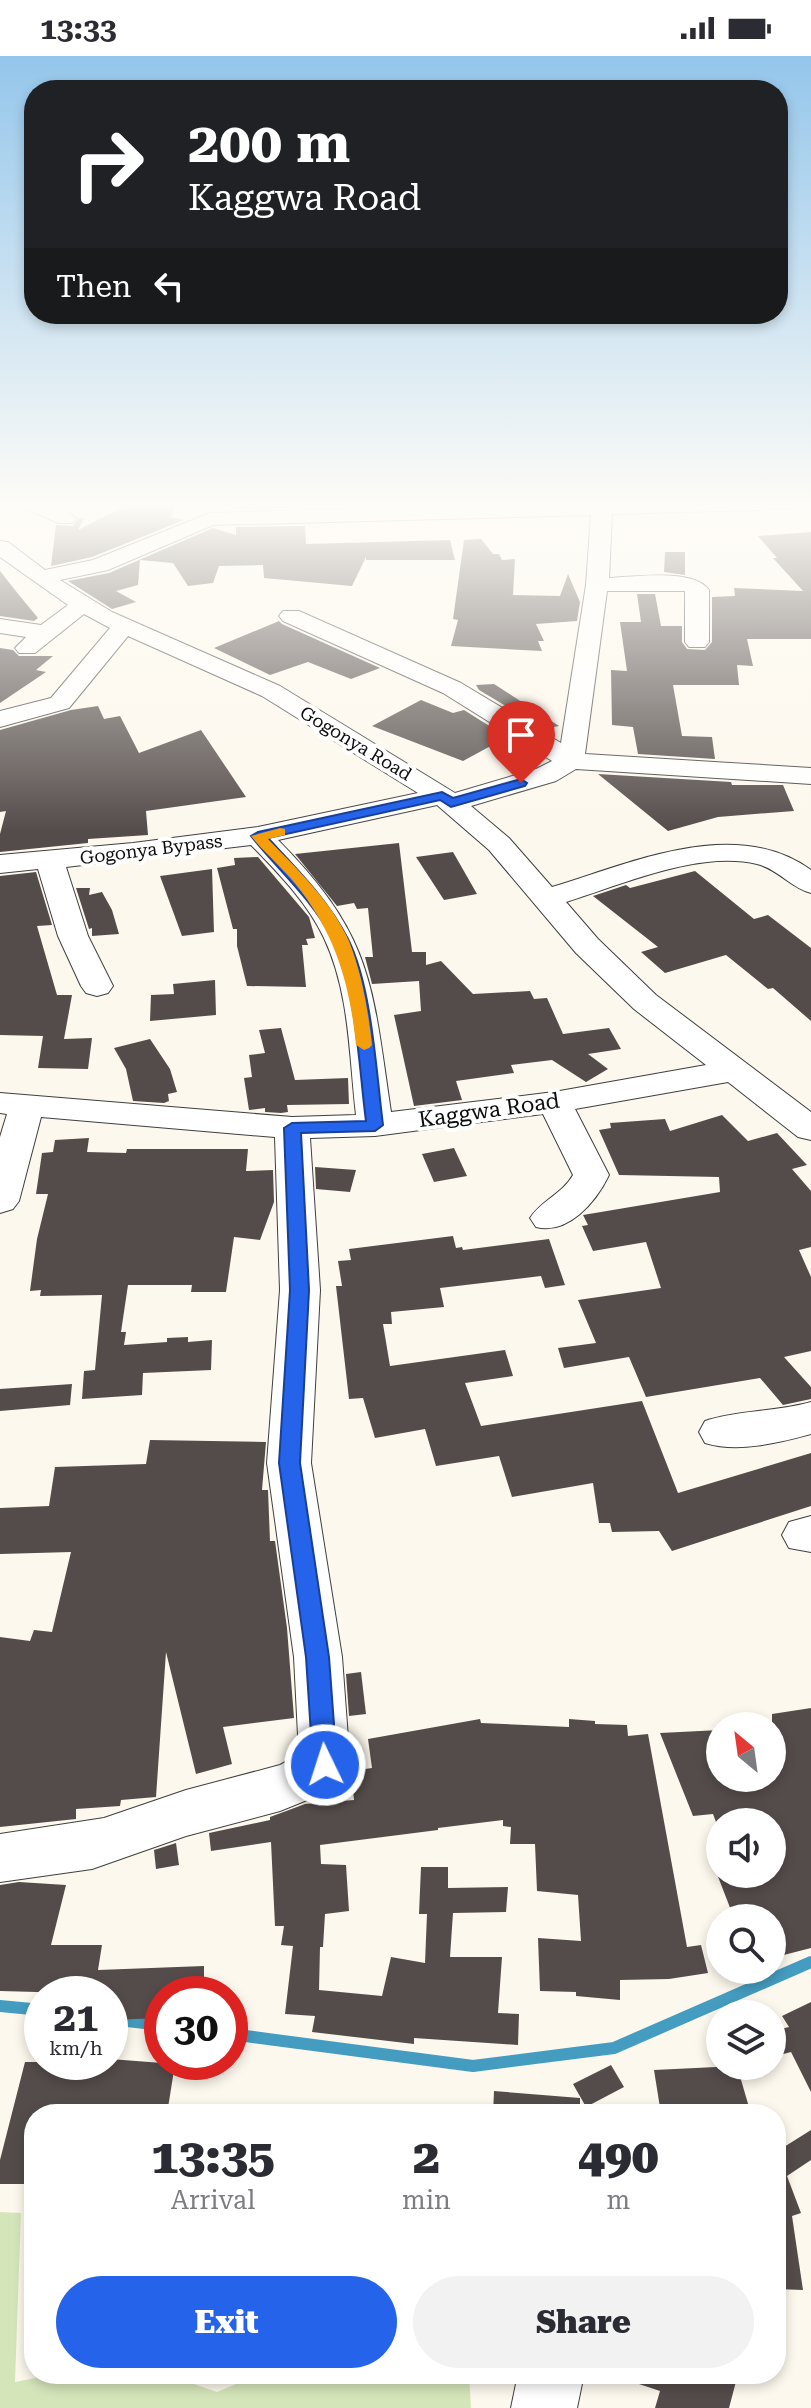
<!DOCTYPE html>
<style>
:root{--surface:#fff;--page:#f2f2f3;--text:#2b2b33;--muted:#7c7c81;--accent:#2563eb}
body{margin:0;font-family:"Roboto Serif",serif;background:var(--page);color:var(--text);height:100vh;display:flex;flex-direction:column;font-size:30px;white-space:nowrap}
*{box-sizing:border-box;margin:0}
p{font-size:26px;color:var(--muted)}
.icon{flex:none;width:44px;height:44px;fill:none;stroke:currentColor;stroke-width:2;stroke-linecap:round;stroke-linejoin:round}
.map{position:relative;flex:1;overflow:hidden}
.drawer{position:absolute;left:24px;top:2048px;width:762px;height:280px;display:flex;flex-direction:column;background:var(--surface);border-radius:32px;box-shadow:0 4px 12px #0003}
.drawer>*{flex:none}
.guide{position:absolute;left:24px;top:24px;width:764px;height:244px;border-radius:32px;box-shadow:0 4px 12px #0003;background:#202124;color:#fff;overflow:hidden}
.needle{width:52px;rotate:331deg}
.controls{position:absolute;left:706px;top:1656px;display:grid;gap:16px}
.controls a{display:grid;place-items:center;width:80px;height:80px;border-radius:50%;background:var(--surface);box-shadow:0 4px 12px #0003;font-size:40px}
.speed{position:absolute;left:24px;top:1920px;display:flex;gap:16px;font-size:40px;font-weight:700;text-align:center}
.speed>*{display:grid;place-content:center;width:104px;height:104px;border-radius:50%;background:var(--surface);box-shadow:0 4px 12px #0003;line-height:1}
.speed small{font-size:20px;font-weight:400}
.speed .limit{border:12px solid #d22;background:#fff;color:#111}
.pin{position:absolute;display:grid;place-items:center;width:68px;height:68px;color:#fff;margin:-82px -34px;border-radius:50% 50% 50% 0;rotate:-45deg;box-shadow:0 0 8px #0007}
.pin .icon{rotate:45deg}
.me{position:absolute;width:88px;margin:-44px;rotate:356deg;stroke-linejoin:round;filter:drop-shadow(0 0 6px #0008)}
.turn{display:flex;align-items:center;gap:28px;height:168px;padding:0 32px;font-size:36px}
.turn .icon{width:104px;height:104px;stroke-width:2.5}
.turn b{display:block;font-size:56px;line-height:68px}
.then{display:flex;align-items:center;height:76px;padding:0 32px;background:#0003;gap:16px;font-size:30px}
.eta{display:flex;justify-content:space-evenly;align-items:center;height:136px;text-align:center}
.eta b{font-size:48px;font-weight:800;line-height:56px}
.action{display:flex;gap:16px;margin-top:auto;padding:16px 32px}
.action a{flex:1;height:92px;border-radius:48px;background:var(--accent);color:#fff;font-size:32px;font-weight:800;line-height:92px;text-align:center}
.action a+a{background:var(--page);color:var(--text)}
.status{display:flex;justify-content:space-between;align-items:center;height:56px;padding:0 40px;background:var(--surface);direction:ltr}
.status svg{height:22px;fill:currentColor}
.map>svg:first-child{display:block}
</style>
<div class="status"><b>13:33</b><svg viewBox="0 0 49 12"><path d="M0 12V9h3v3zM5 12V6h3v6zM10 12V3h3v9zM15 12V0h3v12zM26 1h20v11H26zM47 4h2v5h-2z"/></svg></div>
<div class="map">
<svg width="811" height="2352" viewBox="0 0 811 2352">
<rect width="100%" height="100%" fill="#fdf8ed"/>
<polygon fill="#d5e5ba" points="0,2156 21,2157 15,2326 55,2318 165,2318 217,2336 260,2318 469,2318 471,2352 0,2352"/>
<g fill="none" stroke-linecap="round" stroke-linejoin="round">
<g stroke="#449dc1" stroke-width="12">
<polyline points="0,1950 42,1954"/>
<polyline points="110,1963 162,1969"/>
<polyline points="230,1978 473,2010 614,1992 811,1906"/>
</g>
</g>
<g fill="#544c4a">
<polygon points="131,447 152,452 158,447 176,447 171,461 184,464 92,501 51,510 56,469 73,470 79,462 84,462 78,474"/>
<polygon points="235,447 303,447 303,451 235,453"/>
<polygon points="305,470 306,488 450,484 455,504 366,504 366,501 352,530 264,522 263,509 219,510 213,527 188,530 173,507 140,504 138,529 116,535 136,546 112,553 68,525 109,517 213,472 236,479 236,471"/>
<polygon points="811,476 811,583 747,583 753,610 737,609 739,629 673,629 682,680 712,681 715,703 638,698 633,671 612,669 611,614 627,615 620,566 641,566 637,538 655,538 661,570 682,570 682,586 687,593 705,594 712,586 712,541 735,540 734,532 803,535 773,502 777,502 758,480"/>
<polygon points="481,483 493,498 499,498 502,504 515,503 513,539 560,540 568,518 580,546 577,565 536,568 544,585 538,585 542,595 451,590 458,564 453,563 464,484"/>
<polygon points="665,496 685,496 685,519 664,516"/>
<polygon points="0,515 19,539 38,562 34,565 0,560"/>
<polygon points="279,565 282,568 380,612 351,623 308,606 270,619 214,592"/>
<polygon points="0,592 13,594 19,600 53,600 36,614 46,616 0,647"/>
<polygon points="494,628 559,670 544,673 479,634 476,629"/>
<polygon points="421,644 453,657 464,654 510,683 498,686 463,705 372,670"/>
<polygon points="98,650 104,663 120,660 139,697 201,674 246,741 146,755 148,779 88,783 88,787 0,796 0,778 6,755 0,756 0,674 71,654"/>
<polygon points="598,718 731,726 732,729 783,729 794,755 718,761 668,775"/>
<polygon points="399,787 412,896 426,896 426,909 441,905 473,938 530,935 534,943 547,942 563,978 609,972 621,993 588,998 608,1013 586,1026 552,1004 511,1009 514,1017 456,1025 462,1044 414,1050 394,959 421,955 419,925 372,928 365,901 373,901 368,852 357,853 354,847 337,850 295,798"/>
<polygon points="453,796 477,838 444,844 416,801"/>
<polygon points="258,801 309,861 315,882 306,883 308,889 302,889 306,931 247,930 237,890 237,873 233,873 217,812 235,809 234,802"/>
<polygon points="212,813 214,876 182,880 160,820"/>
<polygon points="695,815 754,863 768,859 811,892 811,965 773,932 768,933 726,899 665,917 641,896 658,891 593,840 626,829 630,832"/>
<polygon points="36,816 52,869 37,870 57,939 72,939 64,983 92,982 88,1013 38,1012 43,980 0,979 0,820"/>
<polygon points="76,832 90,832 89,839 102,836 112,854 119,878 92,880 92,872 89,873"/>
<polygon points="215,924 216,959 150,965 151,939 174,938 173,928"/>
<polygon points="281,972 295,1024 348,1022 349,1048 287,1049 288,1056 281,1057 265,1056 265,1052 249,1054 244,1022 252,1021 249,999 265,997 259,974"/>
<polygon points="150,983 170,1013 177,1036 168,1038 169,1045 164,1047 133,1045 126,1013 114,992"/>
<polygon points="722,1059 748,1085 777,1077 807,1109 792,1113 811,1135 811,1191 799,1194 811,1221 811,1295 784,1301 811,1331 811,1343 783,1349 760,1322 646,1341 629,1301 564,1312 558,1292 596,1287 578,1244 661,1232 646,1186 593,1195 582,1170 588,1169 583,1159 720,1136 719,1121 619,1119 599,1074 611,1072 610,1067 665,1063 670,1075"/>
<polygon points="89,1082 87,1096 126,1097 127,1093 248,1093 246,1115 273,1114 274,1146 260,1184 234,1181 226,1236 191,1236 192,1229 128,1229 121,1276 126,1276 124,1289 167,1286 167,1282 188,1281 188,1286 212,1284 211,1314 143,1317 142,1339 82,1343 84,1315 95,1314 102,1239 40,1240 41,1234 30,1235 37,1183 48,1138 36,1138 42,1097 53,1096 55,1084"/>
<polygon points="454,1092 467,1120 434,1126 422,1098"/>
<polygon points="315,1111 356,1114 350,1136 316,1133"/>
<polygon points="453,1180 456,1192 462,1191 463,1194 549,1183 565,1229 545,1232 541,1220 440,1232 444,1251 391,1256 392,1268 383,1268 390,1310 505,1294 513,1320 465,1327 481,1370 642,1345 678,1437 811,1397 811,1450 672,1495 659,1475 612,1476 610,1467 599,1467 593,1427 512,1441 499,1400 436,1410 425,1373 375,1382 363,1342 349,1343 336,1230 342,1230 338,1205 351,1204 349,1193"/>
<polygon points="72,1328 70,1349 0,1355 0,1333"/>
<polygon points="150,1384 266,1386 262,1434 268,1434 270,1485 275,1485 287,1572 294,1662 223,1671 232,1708 196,1718 166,1596 156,1741 121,1744 120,1750 76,1753 76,1763 0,1771 0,1581 30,1585 34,1574 52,1576 71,1496 0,1498 0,1452 49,1450 55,1411 146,1408"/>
<polygon points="361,1616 366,1658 349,1660 346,1618"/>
<polygon points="811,1652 811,1892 772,1902 772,1862 734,1862 717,1818 772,1818 772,1766 716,1766 713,1758 693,1760 660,1677 720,1674 720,1722 772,1722 772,1658"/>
<polygon points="480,1663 481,1667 569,1671 569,1663 595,1665 595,1668 627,1669 628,1680 648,1678 687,1891 701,1889 708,1917 669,1923 620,1924 620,1944 576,1940 576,1936 540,1935 538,1882 581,1885 578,1839 537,1835 535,1788 510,1788 511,1771 503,1770 503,1764 438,1772 438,1774 320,1789 321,1808 346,1809 349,1855 325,1858 323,1891 320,1891 319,1934 382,1940 391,1901 425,1907 427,1858 419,1858 421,1811 448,1811 448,1832 508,1831 506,1856 453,1857 450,1901 502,1901 498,1957 519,1958 518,1989 414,1982 414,1988 312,1976 315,1960 285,1958 293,1890 281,1889 284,1870 275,1870 271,1786 211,1795 209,1777 270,1764 270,1761 305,1748 354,1744 351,1715 372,1712 368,1683"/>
<polygon points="176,1787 179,1809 156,1813 154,1794"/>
<polygon points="19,1826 66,1829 51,1889 102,1889 98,1914 204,1910 204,1934 162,1936 162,1962 110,1964 110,1938 0,1935 0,1829"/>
<polygon points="811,1946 811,2036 791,1996 772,2001 772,1975 789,1971 782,1960"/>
<polygon points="110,2003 175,2008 167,2058 34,2058 34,2128 0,2128 0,2104 25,2006 110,2006"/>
<polygon points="611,2009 624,2031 586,2051 573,2028"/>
<polygon points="737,2010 751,2058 661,2058 654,2014"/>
<polygon points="494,2035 580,2042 580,2058 493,2058"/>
<polygon points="811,2074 811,2104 787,2120 801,2157 792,2160 803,2234 776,2233 776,2096"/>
<polygon points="622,2318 738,2318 729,2352 655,2352 660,2335 621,2322"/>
</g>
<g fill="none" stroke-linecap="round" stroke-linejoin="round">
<g stroke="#3f3f3f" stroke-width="2">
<g id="minor">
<path d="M 18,447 C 38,447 62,447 76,463 L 73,467 L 59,467 L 21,451 Z"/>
<path d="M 572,447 L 800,447 L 790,453 L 612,458 L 609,522 C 634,521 693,512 709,534 L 709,586 L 705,591 L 689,591 L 685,586 L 685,535 L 607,535 L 585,698 L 811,712 L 811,728 L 576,713 L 556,725 L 471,750 L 509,782 L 552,831 C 632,807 735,759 811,814 L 811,837 C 791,832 778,813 757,808 C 699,794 621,829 566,846 L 598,883 L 656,939 L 811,1056 L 811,1084 L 798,1081 L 728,1026 L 575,1053 L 609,1119 C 596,1146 568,1179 536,1171 L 530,1162 C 541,1145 563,1137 573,1119 L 543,1058 L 375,1080 L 310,1082 L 320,1234 L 311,1407 L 342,1601 L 350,1709 L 343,1725 L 332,1734 L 280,1755 L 186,1780 L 92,1813 L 0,1826 L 0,1778 L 104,1762 L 186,1734 L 280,1709 L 299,1699 L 294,1601 L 267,1407 L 280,1234 L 275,1081 L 41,1061 L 19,1145 L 13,1153 L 0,1157 L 0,1081 L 7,1058 L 0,1057 L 0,1037 L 292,1061 L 356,1059 C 349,1000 350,937 324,882 C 307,846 278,817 251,789 L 66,811 L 88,880 L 113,930 L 108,937 L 97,940 L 86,937 L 81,930 L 58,880 L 38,813 L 0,817 L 0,799 L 133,787 L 258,771 L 418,737 L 262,640 L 128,580 L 69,652 L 0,671 L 0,655 L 51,642 L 110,572 L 84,558 L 35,597 L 19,597 L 15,592 L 26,581 L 0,577 L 0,563 L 41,569 L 68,549 L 0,501 L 0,485 L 8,486 L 45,514 L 93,504 L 210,457 ZM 591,459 L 586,529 L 561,687 L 461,627 L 299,555 L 283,555 L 279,560 L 283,565 L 443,637 L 552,705 L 536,713 L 455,737 L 280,630 L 112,556 L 60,524 L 108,514 L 213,469 ZM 437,749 L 489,794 L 576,897 L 634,953 L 706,1009 L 554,1036 L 391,1056 C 372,929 374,881 278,784 Z"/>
<path d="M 811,1346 L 811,1378 C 778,1387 738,1397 705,1387 L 699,1376 L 705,1365 C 739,1354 776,1356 811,1346 Z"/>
<polygon points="811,1460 811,1496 789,1492 782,1479 789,1466"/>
<polygon points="518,2318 584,2318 577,2352 511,2352"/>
</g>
</g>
<use href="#minor" fill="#fff" fill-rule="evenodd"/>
</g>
<linearGradient id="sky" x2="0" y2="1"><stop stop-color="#94c6eb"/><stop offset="0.58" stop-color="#fefcf7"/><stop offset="1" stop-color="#fefcf7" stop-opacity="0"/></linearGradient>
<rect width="811" height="776" fill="url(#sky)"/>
<path fill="#2563eb" stroke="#184099" stroke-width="2" d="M 521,723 L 527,727 L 525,730 L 451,751 L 440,744 L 268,782 C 297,813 328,844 348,883 C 372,931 376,1015 383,1069 L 375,1075 L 301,1077 L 309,1234 L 300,1407 L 329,1601 L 337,1709 L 333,1716 L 325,1719 L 316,1716 L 313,1709 L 306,1601 L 279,1407 L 290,1234 L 284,1072 L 292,1067 L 366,1065 C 359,1013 356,927 332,882 C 311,842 279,815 251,780 L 258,776 L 442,736 L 453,742 Z"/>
<path fill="#f59e0b" d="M 280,772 L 285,773 L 285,779 L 268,783 C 297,813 332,846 349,885 C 362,918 368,954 372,989 L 369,992 L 364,994 L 356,989 C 350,930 337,883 301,835 C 287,815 267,800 251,780 Z"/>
<g text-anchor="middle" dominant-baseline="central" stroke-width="8" stroke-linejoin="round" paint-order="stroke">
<g font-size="18" fill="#0c0c0c" stroke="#fff">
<text transform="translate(356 687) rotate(31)">Gogonya Road</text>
<text transform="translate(151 793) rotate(-7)">Gogonya Bypass</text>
</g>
<g font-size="22" fill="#0c0c0c" stroke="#fff">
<text transform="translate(489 1054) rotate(-8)">Kaggwa Road</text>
</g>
</g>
</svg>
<div class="controls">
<a><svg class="needle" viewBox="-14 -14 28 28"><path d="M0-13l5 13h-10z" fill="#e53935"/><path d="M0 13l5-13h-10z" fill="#7c7c81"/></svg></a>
<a><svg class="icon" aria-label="sound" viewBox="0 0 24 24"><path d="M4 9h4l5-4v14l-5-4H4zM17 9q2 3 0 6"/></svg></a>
<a><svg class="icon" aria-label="search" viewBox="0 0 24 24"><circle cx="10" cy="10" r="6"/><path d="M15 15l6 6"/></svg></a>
<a><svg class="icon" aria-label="layers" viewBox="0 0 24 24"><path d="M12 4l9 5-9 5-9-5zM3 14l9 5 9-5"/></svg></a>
</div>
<div class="speed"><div>21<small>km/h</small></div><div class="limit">30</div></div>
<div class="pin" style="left:521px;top:727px;background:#d93025"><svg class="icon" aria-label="arrive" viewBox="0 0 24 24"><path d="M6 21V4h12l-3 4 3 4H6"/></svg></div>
<svg class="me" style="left:325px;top:1709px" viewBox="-20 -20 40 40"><circle r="17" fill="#2563eb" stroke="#fff" stroke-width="3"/><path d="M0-11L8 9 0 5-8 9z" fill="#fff"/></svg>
<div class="guide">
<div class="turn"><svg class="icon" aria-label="right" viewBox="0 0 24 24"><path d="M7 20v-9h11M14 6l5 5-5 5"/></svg><div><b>200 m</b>Kaggwa Road</div></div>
<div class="then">Then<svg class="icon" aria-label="left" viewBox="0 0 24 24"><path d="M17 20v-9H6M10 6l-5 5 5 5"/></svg></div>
</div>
<section class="drawer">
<div class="eta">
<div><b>13:35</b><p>Arrival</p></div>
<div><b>2</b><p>min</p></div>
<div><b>490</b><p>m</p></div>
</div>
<div class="action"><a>Exit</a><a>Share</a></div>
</section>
</div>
